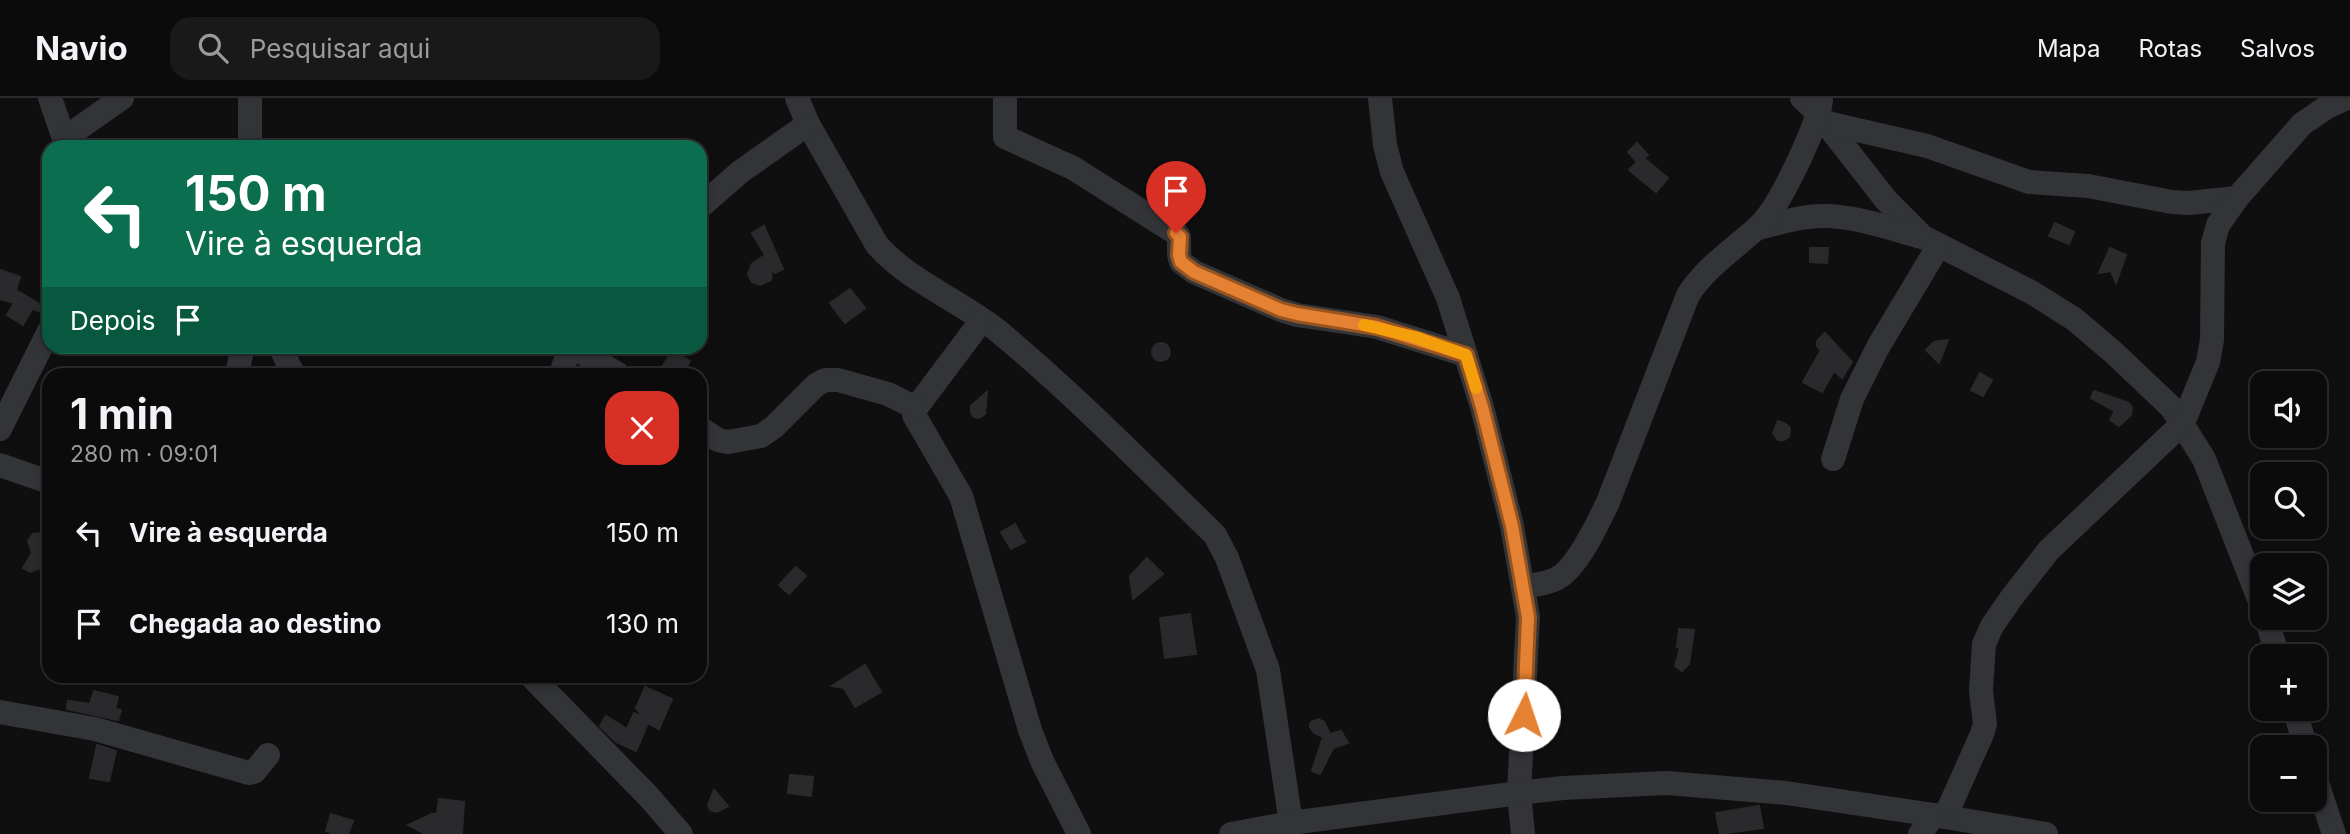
<!DOCTYPE html>
<html lang="pt">
<meta charset="utf-8">
<style>
:root{--surface:#0b0b0c;--page:#19191a;--text:#f1f3f6;--muted:#9a9b9d;--line:#2b2b2d}
body{margin:0;font-family:Inter,sans-serif;background:var(--page);color:var(--text);height:100vh;display:flex;flex-direction:column;font-size:26px;white-space:nowrap}
*{box-sizing:border-box;margin:0}
p{font-size:23px;color:var(--muted)}
.icon{flex:none;width:38px;height:38px;fill:none;stroke:currentColor;stroke-width:2;stroke-linecap:round;stroke-linejoin:round}
.map{position:relative;flex:1;overflow:hidden}
.details{position:absolute;left:42px;top:270px;width:665px;height:315px;display:flex;flex-direction:column;background:var(--surface);border-radius:21px;box-shadow:0 4px 10px #0003,0 0 0 2px var(--line)}
.details>*{flex:none}
.guide{position:absolute;left:42px;top:42px;width:665px;height:214px;border-radius:21px;box-shadow:0 4px 10px #0003,0 0 0 2px var(--line);background:#0b6e4f;color:#fff;overflow:hidden}
.fabs{position:absolute;left:2250px;top:273px;display:grid;gap:14px}
.fabs a{display:grid;place-items:center;width:77px;height:77px;border-radius:14px;background:var(--surface);box-shadow:0 4px 10px #0003,0 0 0 2px var(--line);font-size:35px}
.pin{position:absolute;display:grid;place-items:center;width:60px;height:60px;color:#fff;margin:-72px -30px;border-radius:50% 50% 50% 0;rotate:-45deg;box-shadow:0 0 7px #0007}
.pin .icon{rotate:45deg}
.me{position:absolute;width:77px;margin:-38px;rotate:4deg;stroke-linejoin:round;filter:drop-shadow(0 0 5px #0008)}
.turn{display:flex;align-items:center;gap:24px;height:147px;padding:0 28px;font-size:32px}
.turn .icon{width:91px;height:91px;stroke-width:2.5}
.turn b{display:block;font-size:49px;line-height:60px}
.then{display:flex;align-items:center;height:66px;padding:0 28px;background:#0003;gap:14px;font-size:26px}
.round{display:grid;place-items:center;flex:none;width:74px;height:74px;border-radius:21px;background:var(--page)}
.summary{display:flex;align-items:center;justify-content:space-between;height:119px;padding:0 28px}
h1{font-size:42px;font-weight:700;line-height:52px}
ul{padding:0;list-style:none}
li{display:flex;align-items:center;gap:21px;height:91px;padding:0 28px}
li div{flex:1}
li b{display:block;font-size:26px}
li em{font-style:normal}
header{display:flex;align-items:center;gap:42px;box-sizing:border-box;height:98px;padding:0 35px;background:var(--surface);border-bottom:2px solid var(--line)}
header strong{font-size:33px}
nav{display:flex;gap:38px;margin-inline-start:auto;font-size:24px}
.search{width:490px;height:63px;background:var(--page);display:flex;align-items:center;gap:18px;box-sizing:border-box;padding:0 24px;border-radius:21px;color:var(--muted);font-size:26px}
.map>svg:first-child{display:block}
</style>
<header>
<strong>Navio</strong>
<div class="search"><svg class="icon" aria-label="search" viewBox="0 0 24 24"><circle cx="10" cy="10" r="6"/><path d="M15 15l6 6"/></svg>Pesquisar aqui</div>
<nav><a>Mapa</a><a>Rotas</a><a>Salvos</a></nav>
</header>
<div class="map">
<svg width="2350" height="736" viewBox="0 0 2350 736">
<rect width="100%" height="100%" fill="#0f0f10"/>
<g fill="#2a2a2c" stroke="#292a2c" stroke-width="2">
<polygon points="1637,45 1648,57 1644,60 1668,80 1656,94 1629,72 1637,64 1628,54"/>
<polygon points="2055,125 2074,134 2069,146 2049,138"/>
<polygon points="764,128 783,171 775,175 772,170 771,182 760,187 752,184 748,176 752,166 765,157 752,135"/>
<polygon points="1810,150 1828,150 1827,165 1810,164"/>
<polygon points="2110,150 2126,157 2116,185 2111,173 2099,175"/>
<polygon points="0,172 20,179 16,192 44,209 42,214 32,211 23,227 7,217 14,205 0,201"/>
<polygon points="850,191 865,210 845,225 830,205"/>
<polygon points="1825,235 1852,264 1842,280 1834,273 1822,294 1803,284 1821,252 1817,248 1817,243"/>
<polygon points="1948,242 1939,265 1926,252 1934,244"/>
<circle cx="1161" cy="254" r="9"/>
<polygon points="672,252 690,263 682,276 678,276 663,268"/>
<polygon points="1980,275 1992,282 1983,298 1971,292"/>
<polygon points="2094,293 2129,305 2132,309 2131,317 2119,328 2110,322 2115,313 2091,300"/>
<polygon points="987,294 985,316 979,320 974,319 971,315 971,308"/>
<polygon points="1778,323 1786,326 1790,330 1789,339 1784,342 1778,342 1773,335"/>
<polygon points="1015,426 1025,444 1011,451 1001,434"/>
<polygon points="39,435 46,440 49,467 30,474 23,470 32,455 28,443 33,436"/>
<polygon points="1147,460 1163,476 1133,501 1130,478"/>
<polygon points="796,469 806,478 789,496 779,487"/>
<polygon points="1190,516 1196,556 1165,560 1160,520"/>
<polygon points="1679,531 1694,532 1689,566 1682,573 1675,568 1680,550 1677,549"/>
<polygon points="865,567 881,594 855,609 844,590 832,588"/>
<polygon points="645,589 672,601 659,631 648,625 636,653 616,644 600,628 606,618 627,631 634,615 644,620 636,610"/>
<polygon points="94,593 118,599 115,611 121,612 118,622 67,611 68,603 90,606"/>
<polygon points="1318,621 1324,624 1330,636 1341,633 1348,645 1333,650 1320,676 1312,673 1323,639 1314,635 1310,629 1311,624"/>
<polygon points="97,647 116,653 109,683 90,680"/>
<polygon points="790,677 813,679 811,698 788,695"/>
<polygon points="714,692 728,708 717,714 710,712 708,707"/>
<polygon points="439,701 464,704 462,736 425,736 408,727 432,716 437,716"/>
<polygon points="1759,708 1763,730 1720,736 1716,715"/>
<polygon points="331,716 353,723 348,736 335,736 326,733"/>
</g>
<g fill="none" stroke-linecap="round" stroke-linejoin="round">
<g stroke="#323437" stroke-width="24">
<polyline points="50,0 67,49"/>
<polyline points="250,0 250,49"/>
<path d="M 797,0 L 808,26 L 877,147 C 910,184 959,202 998,233 C 1074,296 1144,368 1215,437 L 1227,460 L 1268,572 L 1291,725"/>
<polyline points="1005,0 1005,39 1073,70 1176,135 1179,139 1179,157 1181,164 1194,174 1281,212 1297,217 1377,229 1466,257"/>
<polyline points="1380,0 1385,47 1392,74 1448,200 1482,309 1512,428 1528,519 1519,695 1523,736"/>
<polyline points="1802,0 1818,15 1886,102 1923,139 2031,194 2074,221 2113,254 2172,310 2204,361 2263,511"/>
<polyline points="1827,25 1927,48 2029,84 2088,88 2172,104 2188,105 2237,100"/>
<polyline points="65,40 122,0"/>
<polyline points="700,109 740,74 808,26"/>
<path d="M 1758,130 C 1780,125 1804,117 1827,118 C 1859,119 1892,131 1922,139"/>
<polyline points="982,222 916,310 914,317 961,398 1030,632 1042,663 1079,736"/>
<polyline points="280,248 293,276"/>
<polyline points="571,248 618,276"/>
<polyline points="237,276 243,248"/>
<polyline points="561,276 570,248"/>
<polyline points="700,330 718,342 728,344 761,338 774,329 816,287 825,282 838,282 888,296 916,310"/>
<polyline points="0,331 49,233"/>
<polyline points="1833,361 1852,301 1878,249 1939,147"/>
<polyline points="0,367 49,384"/>
<path d="M 1523,489 C 1534,487 1545,486 1556,481 C 1577,471 1598,425 1608,404 L 1688,197 C 1706,169 1734,151 1758,129 C 1779,111 1816,30 1821,3"/>
<polyline points="2266,520 2278,558"/>
<polyline points="531,578 649,699 681,736"/>
<polyline points="2294,611 2306,649"/>
<polyline points="0,614 95,631 249,675 254,674 268,657"/>
<polyline points="2315,679 2334,736"/>
<polyline points="1934,717 2046,736"/>
<polyline points="1945,719 1982,636 1985,626 1981,593 1984,546 1992,528 2012,499 2049,452 2183,325 2208,264 2212,242 2213,145 2218,127 2237,100 2302,26 2327,9 2347,0"/>
<polyline points="1231,736 1291,725 1519,695 1563,690 1667,685 1786,695 1934,717 1920,736"/>
</g>
</g>
<g fill="none" stroke-linecap="round" stroke-linejoin="round">
<g stroke="#955420" stroke-width="18">
<polyline id="route" points="1176,135 1180,139 1179,157 1181,164 1194,174 1281,212 1297,216 1377,229 1466,257 1482,309 1512,428 1528,519 1524,617"/>
</g>
<use href="#route" stroke="#e58132" stroke-width="12"/>
<polyline stroke="#f59e0b" stroke-width="12" points="1364,227 1415,239 1466,257 1476,290"/>
</g>
</svg>
<div class="fabs">
<a><svg class="icon" aria-label="sound" viewBox="0 0 24 24"><path d="M4 9h4l5-4v14l-5-4H4zM17 9q2 3 0 6"/></svg></a>
<a><svg class="icon" aria-label="search" viewBox="0 0 24 24"><circle cx="10" cy="10" r="6"/><path d="M15 15l6 6"/></svg></a>
<a><svg class="icon" aria-label="layers" viewBox="0 0 24 24"><path d="M12 4l9 5-9 5-9-5zM3 14l9 5 9-5"/></svg></a>
<a>+</a>
<a>−</a>
</div>
<div class="pin" style="left:1176px;top:135px;background:#d93025"><svg class="icon" aria-label="arrive" viewBox="0 0 24 24"><path d="M6 21V4h12l-3 4 3 4H6"/></svg></div>
<svg class="me" style="left:1524px;top:617px" viewBox="-20 -20 40 40"><circle r="19" fill="#fff"/><path d="M0-13L10 11 0 6-10 11z" fill="#e58132"/></svg>
<div class="guide">
<div class="turn"><svg class="icon" aria-label="left" viewBox="0 0 24 24"><path d="M17 20v-9H6M10 6l-5 5 5 5"/></svg><div><b>150 m</b>Vire à esquerda</div></div>
<div class="then">Depois<svg class="icon" aria-label="arrive" viewBox="0 0 24 24"><path d="M6 21V4h12l-3 4 3 4H6"/></svg></div>
</div>
<section class="details">
<div class="summary"><div><h1>1 min</h1><p>280 m · 09:01</p></div><a class="round" style="background:#d93025;color:#fff"><svg class="icon" aria-label="close" viewBox="0 0 24 24"><path d="M6 6l12 12M18 6L6 18"/></svg></a></div>
<ul>
<li><svg class="icon" aria-label="left" viewBox="0 0 24 24"><path d="M17 20v-9H6M10 6l-5 5 5 5"/></svg><div><b>Vire à esquerda</b></div><em>150 m</em></li>
<li><svg class="icon" aria-label="arrive" viewBox="0 0 24 24"><path d="M6 21V4h12l-3 4 3 4H6"/></svg><div><b>Chegada ao destino</b></div><em>130 m</em></li>
</ul>
</section>
</div>
